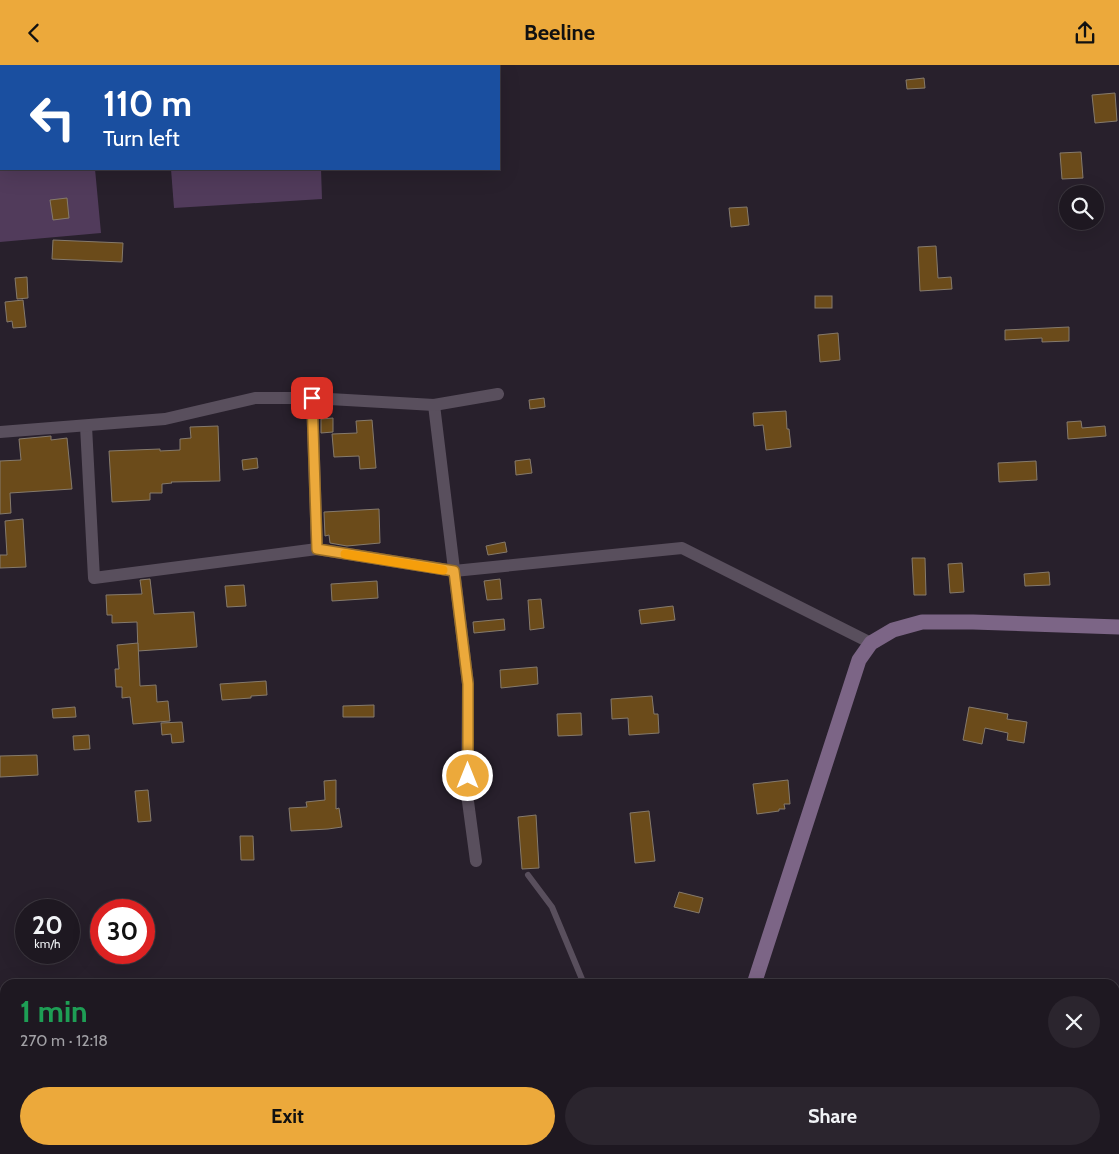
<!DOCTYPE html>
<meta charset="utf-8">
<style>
:root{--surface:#1e1821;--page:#2b252e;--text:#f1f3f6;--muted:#a1a0a5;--line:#3c373f;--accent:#eca93b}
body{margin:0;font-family:Cabin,sans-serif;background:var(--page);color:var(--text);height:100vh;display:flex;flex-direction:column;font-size:19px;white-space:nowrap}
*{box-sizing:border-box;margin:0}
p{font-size:16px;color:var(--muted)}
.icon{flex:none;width:28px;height:28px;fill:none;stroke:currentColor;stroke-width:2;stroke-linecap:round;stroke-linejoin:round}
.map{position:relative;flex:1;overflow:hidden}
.sheet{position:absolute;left:0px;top:914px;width:1120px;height:176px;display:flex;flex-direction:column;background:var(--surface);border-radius:15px 15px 0 0;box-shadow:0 5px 20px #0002,0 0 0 1px var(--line)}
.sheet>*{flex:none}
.top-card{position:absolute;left:0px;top:0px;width:500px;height:105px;box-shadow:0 5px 20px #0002,0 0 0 1px var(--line);background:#1a4fa0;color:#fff;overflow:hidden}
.controls{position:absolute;left:1059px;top:120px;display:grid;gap:10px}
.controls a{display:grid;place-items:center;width:45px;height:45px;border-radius:50%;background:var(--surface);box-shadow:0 5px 20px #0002,0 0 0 1px var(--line);font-size:25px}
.speed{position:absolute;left:15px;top:834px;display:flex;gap:10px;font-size:25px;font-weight:700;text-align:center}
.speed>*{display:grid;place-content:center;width:65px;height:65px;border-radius:50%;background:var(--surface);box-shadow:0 5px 20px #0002,0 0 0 1px var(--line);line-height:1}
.speed small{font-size:12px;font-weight:400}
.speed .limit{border:8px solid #d22;background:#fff;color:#111}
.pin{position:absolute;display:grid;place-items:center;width:42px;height:42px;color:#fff;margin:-21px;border-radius:10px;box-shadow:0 2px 8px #0006}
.me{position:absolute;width:55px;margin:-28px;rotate:0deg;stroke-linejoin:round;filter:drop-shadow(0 0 4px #0008)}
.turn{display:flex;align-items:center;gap:18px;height:105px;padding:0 20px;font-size:22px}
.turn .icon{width:65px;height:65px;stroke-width:2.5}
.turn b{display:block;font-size:35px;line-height:42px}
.round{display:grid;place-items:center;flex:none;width:52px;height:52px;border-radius:26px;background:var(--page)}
.overview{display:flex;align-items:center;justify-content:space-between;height:85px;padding:0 20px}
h1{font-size:30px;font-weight:700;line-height:38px;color:#1e9e55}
.primary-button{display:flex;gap:10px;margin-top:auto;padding:10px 20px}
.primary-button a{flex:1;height:58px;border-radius:30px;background:var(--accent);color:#111;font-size:20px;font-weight:700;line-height:58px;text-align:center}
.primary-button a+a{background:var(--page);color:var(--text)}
header{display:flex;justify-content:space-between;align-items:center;height:65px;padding:0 20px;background:var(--accent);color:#111;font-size:22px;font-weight:700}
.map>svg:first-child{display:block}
</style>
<header><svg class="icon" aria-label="back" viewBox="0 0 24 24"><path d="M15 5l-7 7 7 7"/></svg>Beeline<svg class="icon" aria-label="share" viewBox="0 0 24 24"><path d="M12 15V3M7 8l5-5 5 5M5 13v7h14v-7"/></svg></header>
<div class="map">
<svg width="1119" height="1089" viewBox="0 0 1119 1089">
<rect width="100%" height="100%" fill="#28202c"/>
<g fill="#513b5b">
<polygon points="0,0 85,0 85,1 1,1 1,104 95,104 101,168 0,177"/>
<rect x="165" y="0" width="149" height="1"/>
<polygon points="171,104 321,104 322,134 174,143"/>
</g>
<g fill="#6b4b1a" stroke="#857a6c">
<polygon points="924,13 925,23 907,24 906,15"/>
<polygon points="1115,28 1117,56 1095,58 1092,30"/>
<polygon points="1081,87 1083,113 1062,114 1060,88"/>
<polygon points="67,133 69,153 53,155 50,135"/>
<polygon points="747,142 749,160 731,162 729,143"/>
<polygon points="53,175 123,178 122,197 52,194"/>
<polygon points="936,181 938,213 951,212 952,224 920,226 918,182"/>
<polygon points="27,212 28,233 17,234 15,213"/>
<rect x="815" y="231" width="17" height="12"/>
<polygon points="23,235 26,262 13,263 12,256 7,257 5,237"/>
<polygon points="1069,262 1069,276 1042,277 1042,273 1005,275 1005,265"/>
<polygon points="838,268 840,295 820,297 818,270"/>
<polygon points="544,333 545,342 530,344 529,335"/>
<polygon points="786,346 787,364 789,364 791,382 766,385 763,360 754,361 753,348"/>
<polygon points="333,353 333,367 321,368 321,354"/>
<polygon points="372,355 376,403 360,404 359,391 334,392 332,369 357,368 356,356"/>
<polygon points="1081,356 1082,363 1105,361 1106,371 1068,374 1067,357"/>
<polygon points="218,361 220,416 171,417 172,418 162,419 162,428 150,428 150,435 112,437 109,386 160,384 160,386 180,385 180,374 191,373 190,362"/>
<polygon points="51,371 51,375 67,373 72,424 10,428 11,448 0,449 0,396 21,395 19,374"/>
<polygon points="257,393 258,403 243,405 242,395"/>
<polygon points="530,394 532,408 516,410 515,396"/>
<polygon points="1036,396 1037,415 999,417 998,398"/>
<polygon points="379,444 380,478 347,481 330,478 329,470 325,471 324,447"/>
<polygon points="23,454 26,502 0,503 0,490 7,490 5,456"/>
<polygon points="505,477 507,487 488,490 486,481"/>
<polygon points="912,493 925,493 926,530 914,530"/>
<polygon points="962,498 964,527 950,528 948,499"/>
<polygon points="1049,507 1050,520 1025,521 1024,509"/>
<polygon points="150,514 154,549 194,547 197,582 138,586 137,557 112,558 112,550 107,550 106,530 142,529 140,515"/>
<polygon points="500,514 502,534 487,535 484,516"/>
<polygon points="377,516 378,533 332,536 331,519"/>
<polygon points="244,520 246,541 227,542 225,521"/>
<polygon points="541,534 544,563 530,565 528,535"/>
<polygon points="673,541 675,555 641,559 639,545"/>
<polygon points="504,554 505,565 474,568 473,557"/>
<polygon points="138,578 140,621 156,620 157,637 168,636 170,656 133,659 130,632 122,633 122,622 116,622 115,604 119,604 117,580"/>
<polygon points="537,602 538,619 501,623 500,605"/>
<polygon points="266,616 267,630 251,631 251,633 222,635 220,619"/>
<polygon points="652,631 654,649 658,649 659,668 629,670 628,653 612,654 611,634"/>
<polygon points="374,640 374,652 343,652 343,641"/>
<polygon points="75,642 76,652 53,653 52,644"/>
<polygon points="969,642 1008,649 1007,654 1027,657 1024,678 1007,675 1008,668 985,663 982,679 963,675"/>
<polygon points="581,648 582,670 558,671 557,649"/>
<polygon points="182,657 184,677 172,678 171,669 162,670 161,658"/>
<polygon points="89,670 90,684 74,685 73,671"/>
<polygon points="37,690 38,710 0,712 0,691"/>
<polygon points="336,715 336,744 339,743 342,762 328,764 291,766 289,743 307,742 306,737 325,735 324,716"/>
<polygon points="788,715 790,739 784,739 785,744 779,744 779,746 757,749 753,719"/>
<polygon points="148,725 151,756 138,757 135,726"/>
<polygon points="649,746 655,796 635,798 630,748"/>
<polygon points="536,750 539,803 522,804 518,752"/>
<polygon points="240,771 253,771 254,795 241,795"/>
<polygon points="679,827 703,833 699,848 674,842"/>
</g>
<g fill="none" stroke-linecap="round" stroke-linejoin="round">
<polyline stroke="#594f5d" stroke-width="6" points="528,810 552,842 584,919"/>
<g stroke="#594f5d" stroke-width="12">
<polyline points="312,333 317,484"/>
<polyline points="434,340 468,619 467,729 476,796"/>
<polyline points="86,361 94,513 317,484 454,506 682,483 871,578"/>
<polyline points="0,367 165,354 255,333 312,333 434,340 498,329"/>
</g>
<g stroke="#7c6586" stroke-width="15">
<polyline points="754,919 859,595 871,578 893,565 922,557 973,557 1119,562"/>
<polyline points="695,1089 696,1085"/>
</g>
</g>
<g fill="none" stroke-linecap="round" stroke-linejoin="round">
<g stroke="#996e26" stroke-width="12">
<polyline id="route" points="312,333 317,484 454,506 468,619 468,711"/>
</g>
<use href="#route" stroke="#eca93b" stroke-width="9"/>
<polyline stroke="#f59e0b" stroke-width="9" points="345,489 443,505"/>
</g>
</svg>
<div class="controls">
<a><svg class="icon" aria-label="search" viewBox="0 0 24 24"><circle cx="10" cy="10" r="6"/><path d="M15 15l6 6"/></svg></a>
</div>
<div class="speed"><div>20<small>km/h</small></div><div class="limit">30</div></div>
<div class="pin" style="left:312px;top:333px;background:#d93025"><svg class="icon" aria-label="arrive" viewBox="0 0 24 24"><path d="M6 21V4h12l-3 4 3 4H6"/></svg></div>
<svg class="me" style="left:468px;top:711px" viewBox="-20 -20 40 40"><circle r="17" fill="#eca93b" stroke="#fff" stroke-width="3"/><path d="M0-11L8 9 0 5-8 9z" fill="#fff"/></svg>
<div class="top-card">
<div class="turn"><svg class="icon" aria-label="left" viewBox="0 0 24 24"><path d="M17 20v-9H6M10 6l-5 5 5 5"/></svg><div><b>110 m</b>Turn left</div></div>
</div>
<section class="sheet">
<div class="overview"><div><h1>1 min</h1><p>270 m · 12:18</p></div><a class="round"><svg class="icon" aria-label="close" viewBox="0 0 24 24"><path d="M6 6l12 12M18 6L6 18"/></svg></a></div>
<div class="primary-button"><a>Exit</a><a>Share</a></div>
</section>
</div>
